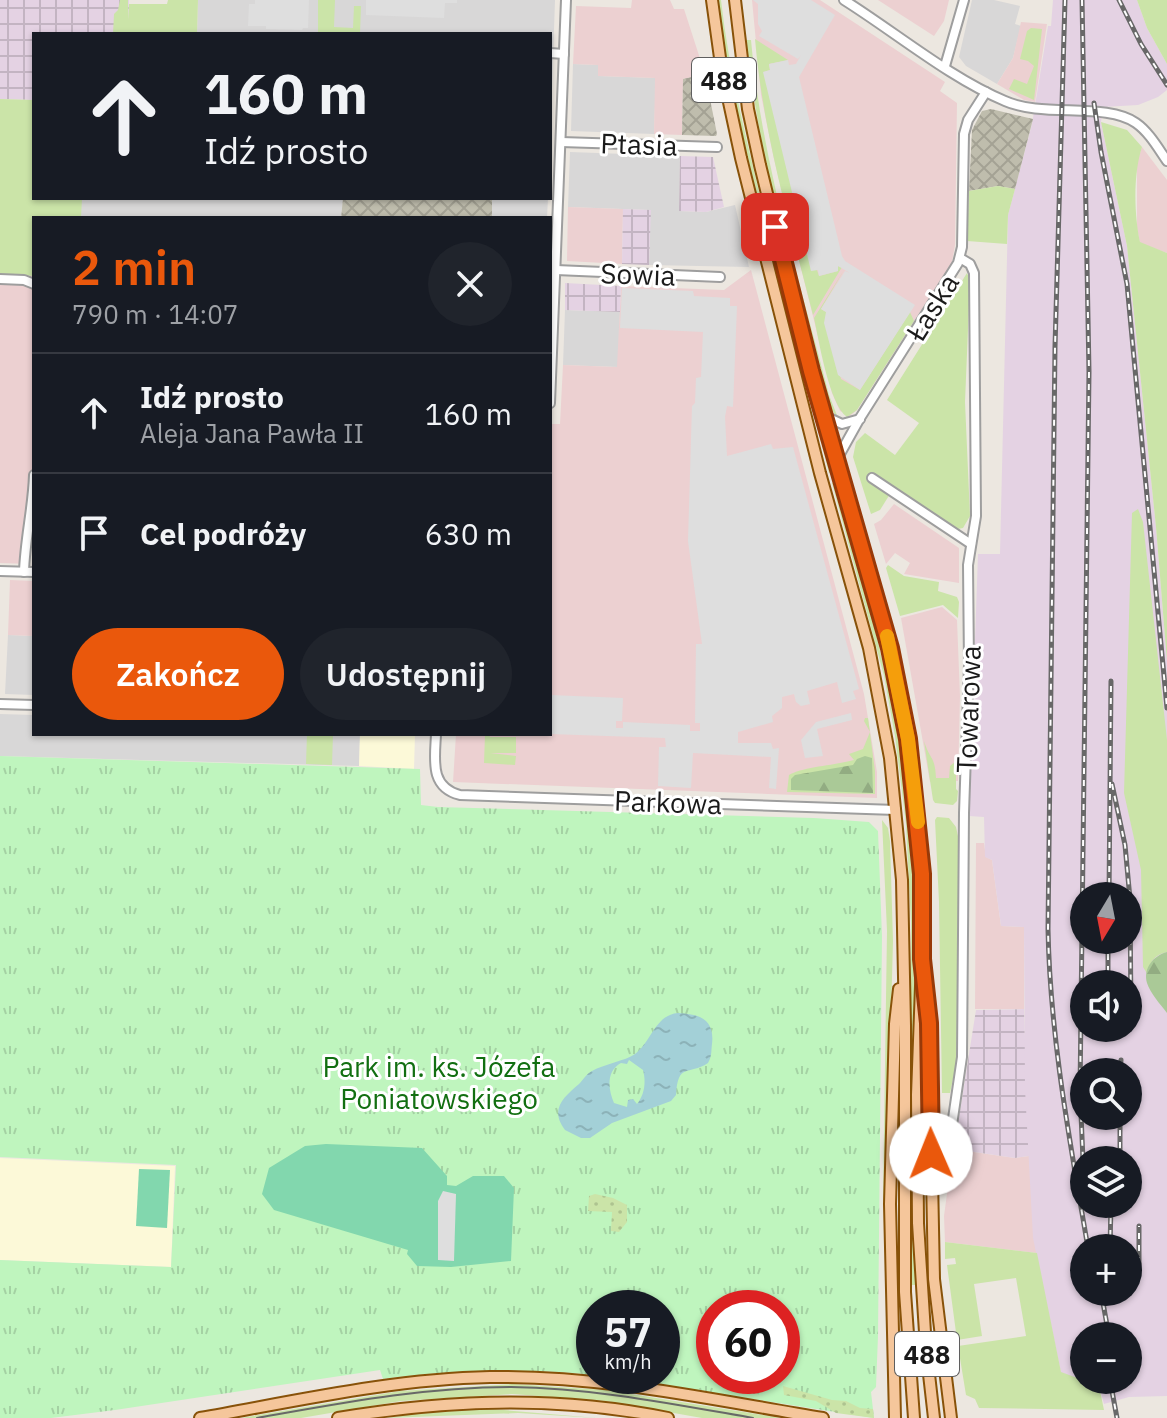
<!DOCTYPE html>
<html lang="pl">
<meta charset="utf-8">
<style>
:root{--surface:#171b24;--page:#20242c;--text:#f1f3f6;--muted:#9ea1a6;--line:#363941;--accent:#ea580c}
body{margin:0;font-family:"IBM Plex Sans",sans-serif;background:var(--page);color:var(--text);height:100vh;display:flex;flex-direction:column;font-size:30px;white-space:nowrap}
*{box-sizing:border-box;margin:0}
p{font-size:26px;color:var(--muted)}
.icon{flex:none;width:44px;height:44px;fill:none;stroke:currentColor;stroke-width:2;stroke-linecap:round;stroke-linejoin:round}
.map{position:relative;flex:1;overflow:hidden}
.panel{position:absolute;left:32px;top:216px;width:520px;height:520px;display:flex;flex-direction:column;background:var(--surface);border-radius:0px;box-shadow:0 2px 6px #0004}
.panel>*{flex:none}
.hud{position:absolute;left:32px;top:32px;width:520px;height:168px;border-radius:0px;box-shadow:0 2px 6px #0004;background:#171b24;color:var(--text);overflow:hidden}
.needle{width:52px;rotate:190deg}
.buttons{position:absolute;left:1070px;top:882px;display:grid;gap:16px}
.buttons a{display:grid;place-items:center;width:72px;height:72px;border-radius:50%;background:var(--surface);box-shadow:0 2px 6px #0004;font-size:40px}
.speed{position:absolute;left:576px;top:1290px;display:flex;gap:16px;font-size:40px;font-weight:700;text-align:center}
.speed>*{display:grid;place-content:center;width:104px;height:104px;border-radius:50%;background:var(--surface);box-shadow:0 2px 6px #0004;line-height:1}
.speed small{font-size:20px;font-weight:400}
.speed .limit{border:12px solid #d22;background:#fff;color:#111}
.pin{position:absolute;display:grid;place-items:center;width:68px;height:68px;color:#fff;margin:-34px;border-radius:16px;box-shadow:0 4px 12px #0006}
.me{position:absolute;width:88px;margin:-44px;rotate:359deg;stroke-linejoin:round;filter:drop-shadow(0 0 6px #0008)}
.turn{display:flex;align-items:center;gap:28px;height:168px;padding:0 40px;font-size:36px}
.turn .icon{width:104px;height:104px;stroke-width:2.5}
.turn b{display:block;font-size:56px;line-height:68px}
.round{display:grid;place-items:center;flex:none;width:84px;height:84px;border-radius:42px;background:var(--page)}
.headline{display:flex;align-items:center;justify-content:space-between;height:136px;padding:0 40px}
h1{font-size:48px;font-weight:600;line-height:60px;color:var(--accent)}
.button{display:flex;gap:16px;margin-top:auto;padding:16px 40px}
.button a{flex:1;height:92px;border-radius:48px;background:var(--accent);color:#fff;font-size:32px;font-weight:600;line-height:92px;text-align:center}
.button a+a{background:var(--page);color:var(--text)}
ul{padding:0;list-style:none}
li{display:flex;align-items:center;gap:24px;height:120px;padding:0 40px;border-top:2px solid var(--line)}
li div{flex:1}
li b{display:block;font-size:30px}
li em{font-style:normal}
.map>svg:first-child{display:block}
</style>
<div class="map">
<svg width="1167" height="1418" viewBox="0 0 1167 1418">
<defs>
<pattern id="industrial-grid" width="8" height="8" patternUnits="userSpaceOnUse" patternTransform="scale(2)"><rect width="8" height="8" fill="#e4d2e3"/><path d="M0 4h8M4 0v8" fill="none" stroke="#c3b4c2"/></pattern>
<pattern id="construction-cross-hatch" width="8" height="8" patternUnits="userSpaceOnUse" patternTransform="scale(2)"><rect width="8" height="8" fill="#bfbdad"/><path d="M0 0l8 8M0 8l8-8" fill="none" stroke="#a4a294"/></pattern>
<pattern id="forest-firs" width="22" height="20" patternUnits="userSpaceOnUse" patternTransform="scale(2)"><rect width="22" height="20" fill="#aac997"/><path d="M5 1l3.5 6h-7zM16 11l3.5 6h-7z" fill="#92ac82"/></pattern>
<pattern id="park-tufts" width="24" height="20" patternUnits="userSpaceOnUse" patternTransform="scale(2)"><rect width="24" height="20" fill="#bff5be"/><path d="M3 7l-1-3M5 7V3M7 7l1-3M15 17l-1-3M17 17v-4M19 17l1-3" fill="none" stroke="#a4d1a3"/></pattern>
<pattern id="garden-dots" width="8" height="8" patternUnits="userSpaceOnUse" patternTransform="scale(2)"><rect width="8" height="8" fill="#cbe4a8"/><path d="M2 2h.1M6 6h.1" fill="none" stroke="#aec390" stroke-width="1.8" stroke-linecap="round"/></pattern>
<pattern id="water-ripples" width="26" height="14" patternUnits="userSpaceOnUse" patternTransform="scale(2)"><rect width="26" height="14" fill="#a3d0d7"/><path d="M2 4q2-2 4 0t4 0M15 11q2-2 4 0t4 0" fill="none" stroke="#8cb2b8"/></pattern>
</defs>
<rect width="100%" height="100%" fill="#ece7e0"/>
<g fill="#d8d7d7">
<polygon points="198,0 555,0 550,148 550,34 197,34"/>
<polygon points="972,0 994,0 1020,6 1015,24 1021,26 1013,58 997,84 966,66 959,57"/>
<polygon points="573,64 598,65 599,76 656,78 654,134 571,131"/>
<polygon points="570,152 680,156 679,211 706,212 735,205 749,267 649,265 650,210 568,207"/>
<polygon points="74,198 343,198 341,218 73,218"/>
<polygon points="492,198 548,198 547,218 492,218"/>
<polygon points="565,310 620,312 618,367 563,365"/>
<polygon points="8,635 34,636 34,695 5,694"/>
<polygon points="0,714 34,715 34,734 360,734 359,766 0,756"/>
</g>
<g fill="#ecd0d1">
<polygon points="632,0 670,0 674,9 684,9 705,74 683,79 682,135 654,134 655,78 598,76 598,65 573,64 576,6 631,8"/>
<polygon points="752,0 820,0 945,82 940,91 957,103 955,245 952,262 857,410 850,416 840,411 832,393 774,159 761,95"/>
<polygon points="878,0 949,0 944,21 934,36"/>
<polygon points="1021,22 1047,24 1035,102 1024,100 997,84 1013,58"/>
<polygon points="1142,147 1167,180 1167,253 1140,243 1137,228 1137,162"/>
<polygon points="568,207 623,209 622,264 567,261"/>
<polygon points="751,270 864,694 877,772 877,798 453,782 456,734 550,734 550,424 560,424 563,365 617,367 621,286 724,290"/>
<polygon points="0,274 34,276 34,517 30,532 30,564 0,563"/>
<polygon points="894,504 959,548 959,583 904,574 910,563 895,553 886,564 874,524 881,520"/>
<polygon points="10,580 34,581 34,636 8,635"/>
<polygon points="942,607 957,620 960,696 958,781 930,782 901,618"/>
<polygon points="976,843 984,843 986,857 992,860 1001,926 1024,927 1024,1009 975,1009"/>
<polygon points="953,1149 1015,1158 1029,1156 1037,1253 945,1242 944,1216"/>
</g>
<g fill="url(#industrial-grid)">
<polygon points="0,0 129,0 128,34 34,34 34,100 0,99"/>
<polygon points="680,156 713,157 724,207 706,212 679,211"/>
<polygon points="623,209 651,210 649,265 622,264"/>
<polygon points="565,283 621,286 620,312 565,310"/>
<polygon points="1024,1009 1029,1156 1015,1158 954,1149 976,1010"/>
</g>
<g fill="#fcf9d8">
<polygon points="360,734 415,734 414,769 359,766"/>
<polygon points="0,1158 175,1166 171,1267 0,1260"/>
</g>
<path fill="#e4d2e3" fill-rule="evenodd" d="M 1053,0 L 1137,0 L 1147,28 L 1167,64 L 1167,90 L 1158,97 L 1138,105 L 1103,107 L 1101,122 L 1127,246 L 1156,527 L 1167,661 L 1167,1396 L 1129,1397 L 1104,1404 L 1099,1386 L 1061,1373 L 1033,1238 L 1025,1089 L 1024,927 L 1001,926 L 992,860 L 985,857 L 984,817 L 969,816 L 978,554 L 1000,554 L 1008,215 L 1032,124 L 1048,26 L 1051,26 ZM 1084,896 L 1128,896 L 1128,940 L 1084,940 ZM 1084,984 L 1128,984 L 1128,1028 L 1084,1028 ZM 1084,1072 L 1128,1072 L 1128,1116 L 1084,1116 ZM 1084,1160 L 1128,1160 L 1128,1204 L 1084,1204 ZM 1084,1248 L 1128,1248 L 1128,1292 L 1084,1292 ZM 1084,1336 L 1128,1336 L 1128,1380 L 1084,1380 Z"/>
<g fill="url(#construction-cross-hatch)">
<polygon points="705,74 717,134 716,136 682,135 683,79"/>
<polygon points="991,109 1033,119 1015,189 998,186 969,191 972,130 982,111"/>
<polygon points="343,198 492,198 492,218 341,218"/>
</g>
<g fill="#cbe4a8">
<polygon points="120,0 128,0 128,20 129,4 167,4 168,0 198,0 197,34 113,34 114,14 118,10"/>
<polygon points="318,0 335,0 334,27 353,28 354,6 361,6 360,34 318,33"/>
<path d="M 718,0 L 721,0 C 729,73 748,145 765,217 C 787,302 808,388 833,472 L 829,473 L 746,150 L 727,66 Z"/>
<polygon points="1137,0 1167,0 1167,64 1147,28"/>
<polygon points="1031,28 1042,29 1034,100 1009,89 1014,79 1027,84 1034,66 1028,61 1020,59 1027,31"/>
<path d="M 755,39 L 788,60 L 769,64 L 770,70 L 764,72 L 817,270 L 819,276 L 838,271 L 837,266 L 842,267 L 813,315 C 790,224 763,133 755,39 Z"/>
<path d="M 746,40 L 751,40 C 761,160 799,278 829,395 L 838,418 L 827,404 C 794,285 760,163 746,40 Z"/>
<polygon points="0,99 34,100 34,198 82,198 81,218 34,218 34,276 0,274"/>
<path d="M 1101,122 L 1127,130 L 1142,147 C 1133,175 1134,214 1140,242 L 1167,253 L 1167,661 L 1156,527 L 1127,246 Z"/>
<polygon points="998,186 1015,189 1008,215 1007,244 967,241 969,191"/>
<path d="M 844,270 L 821,309 L 826,312 L 841,379 L 860,390 L 910,312 L 914,321 L 857,410 L 847,417 C 829,404 819,341 814,318 Z"/>
<polygon points="967,273 970,280 965,402 970,516 963,528 958,529 872,473 869,479 890,494 880,510 871,514 853,457 856,442 865,433 895,455 919,423 887,400"/>
<path d="M 835,482 C 867,596 899,707 910,825 C 917,905 914,986 913,1067 C 912,1140 913,1212 916,1285 L 910,1285 L 910,1274 L 911,922 L 906,824 L 895,736 L 884,676 L 832,483 Z"/>
<path d="M 1138,509 L 1143,522 L 1167,740 L 1167,952 C 1154,955 1149,962 1148,975 L 1143,967 L 1141,870 L 1124,793 L 1132,513 Z"/>
<polygon points="888,565 904,576 939,582 938,591 957,597 959,602 958,618 943,605 900,616 886,568"/>
<path d="M 865,718 L 868,718 L 875,771 L 875,794 L 787,792 L 789,775 C 802,767 837,765 854,760 L 849,754 L 863,749 L 870,732 L 864,721 Z"/>
<polygon points="307,734 333,734 332,765 306,764"/>
<polygon points="485,734 489,734 490,737 516,737 516,753 490,753 516,756 515,765 484,763"/>
<path d="M 924,741 C 930,760 935,756 936,778 L 949,778 L 950,766 L 956,761 L 956,789 L 958,791 L 957,801 L 953,805 L 935,803 L 933,800 Z"/>
<polygon points="937,817 949,818 956,827 961,850 957,1060 950,1093 942,1093 939,902 935,820"/>
<polygon points="882,820 888,828 890,841 893,941 886,1200 883,1201 887,931"/>
<polygon points="945,1242 1037,1253 1061,1372 1099,1386 1104,1410 979,1408 975,1399 966,1395 958,1346 1026,1336 1016,1278 974,1284 982,1336 957,1340 947,1265 956,1264 955,1258 945,1259"/>
<polygon points="512,1384 606,1390 781,1418 702,1418 606,1401 512,1394 401,1401 301,1418 241,1418 400,1391"/>
<polygon points="491,1409 597,1418 518,1413 387,1418 433,1411"/>
</g>
<g fill="url(#forest-firs)">
<polygon points="865,756 872,758 873,793 791,790 791,779 795,775 853,765 857,759"/>
<path d="M 1167,952 L 1167,1013 C 1161,1005 1150,993 1147,983 C 1143,968 1153,956 1167,952 Z"/>
</g>
<path fill="url(#park-tufts)" fill-rule="evenodd" d="M 0,756 L 420,769 L 421,805 L 438,807 L 814,818 L 869,822 L 878,831 L 882,936 L 878,1336 L 876,1387 L 871,1392 L 874,1418 L 606,1376 L 662,1376 L 662,1308 L 594,1308 L 594,1375 C 523,1368 453,1370 383,1379 L 380,1370 L 115,1410 L 51,1418 L 0,1418 L 0,1260 L 171,1267 L 176,1165 L 0,1157 ZM 714,1308 L 782,1308 L 782,1376 L 714,1376 Z"/>
<g fill="url(#garden-dots)">
<polygon points="595,1194 613,1198 627,1205 627,1222 619,1232 611,1231 612,1212 588,1211 589,1196"/>
<polygon points="783,1386 832,1400 846,1401 860,1408 873,1409 874,1418 836,1413 816,1401 784,1395"/>
</g>
<g fill="#82d7ae">
<polygon points="326,1144 422,1148 447,1176 447,1185 456,1186 473,1176 504,1176 514,1188 511,1261 451,1267 417,1266 407,1254 408,1250 274,1210 262,1194 269,1168 305,1146"/>
<polygon points="139,1169 170,1170 167,1228 136,1226"/>
</g>
<g fill="#dedede">
<polygon points="255,0 309,0 308,28 303,28 302,30 266,29 266,26 248,26 249,4 255,4"/>
<polygon points="366,0 457,0 457,3 445,3 444,18 366,15"/>
<polygon points="753,0 811,0 835,15 799,77 842,256 845,261 915,305 860,390 838,375 824,323 826,312 821,309 845,271 850,273 838,266 838,271 819,276 818,270 811,271 763,72 770,70 769,64 788,60 789,65 796,64 801,55 798,59 759,36 762,31 758,24 758,4"/>
<polygon points="622,288 693,291 694,296 730,298 730,306 737,306 733,407 727,406 725,417 727,456 771,444 773,449 793,447 859,689 853,691 856,699 842,703 837,682 807,691 810,704 801,706 796,702 794,694 782,697 782,708 772,716 773,722 738,732 738,743 771,743 773,749 779,748 776,789 769,788 771,757 693,753 691,788 658,786 659,747 666,747 665,738 550,734 550,695 623,698 622,721 616,721 616,728 623,728 623,722 690,725 690,731 700,731 700,723 695,723 696,644 702,644 688,541 692,406 695,403 696,378 701,377 703,332 620,328"/>
<polygon points="851,713 852,720 817,729 823,756 805,758 801,740 816,722"/>
<polygon points="443,1191 456,1194 454,1261 438,1260 438,1201"/>
</g>
<path fill="url(#water-ripples)" fill-rule="evenodd" d="M 678,1013 C 699,1014 715,1019 712,1044 C 711,1052 712,1056 708,1063 C 688,1076 678,1062 676,1095 L 671,1101 L 612,1123 L 590,1138 L 581,1138 L 565,1130 C 549,1109 564,1097 579,1084 C 583,1080 586,1074 592,1071 C 604,1064 625,1061 635,1054 C 652,1041 655,1015 678,1013 ZM 629,1060 L 643,1070 C 646,1081 645,1094 637,1104 L 633,1099 L 628,1100 L 627,1107 L 614,1103 C 608,1089 606,1071 621,1063 L 627,1064 Z"/>
<g fill="none" stroke-linecap="round" stroke-linejoin="round">
<g stroke="#9e9e9e" stroke-width="12">
<g id="minor">
<path d="M 844,0 C 895,32 950,78 1005,101 C 1043,118 1106,102 1136,123 C 1149,132 1158,148 1167,161"/>
<polyline points="550,53 564,54"/>
<polyline points="945,66 964,0"/>
<polyline points="561,142 717,147"/>
<polyline points="556,270 720,277"/>
<polyline points="0,279 24,280 34,284"/>
<polyline points="550,403 566,0"/>
<polyline points="825,416 842,424 860,419"/>
<polyline points="836,461 860,418 958,263 962,247 964,134 968,120 986,92"/>
<polyline points="872,478 971,544"/>
<polyline points="0,571 34,572"/>
<path d="M 24,572 C 25,539 33,508 34,475"/>
<polyline points="0,704 34,705"/>
<path d="M 436,734 C 435,759 429,787 460,795 L 896,810"/>
<polyline points="946,1166 962,1057 964,813 969,665 968,565 976,516 974,273 970,264 960,258"/>
</g>
</g>
<g stroke="#885209" stroke-width="14">
<g id="major">
<polyline points="712,0 721,65 741,158 820,473 869,648 890,758 902,880 905,1025 905,1292 914,1418"/>
<polyline points="735,0 748,109 760,165 805,349 890,648 908,739 922,874 922,959 917,1095 918,1223 926,1348 934,1418"/>
<polyline points="925,989 929,1023 934,1279 951,1418"/>
<path d="M 200,1418 C 296,1401 392,1379 490,1377 C 602,1375 713,1400 823,1418"/>
<path d="M 338,1418 C 448,1399 558,1395 668,1418"/>
<polyline points="895,1418 890,1204 895,1024 899,989"/>
</g>
</g>
<use href="#minor" stroke="#fff" stroke-width="8"/>
<use href="#major" stroke="#f5c69b" stroke-width="10"/>
<path stroke="#686868" stroke-width="2" d="M 257,1418 C 342,1403 425,1387 511,1387 C 593,1388 673,1404 753,1418"/>
<g stroke="#686868" stroke-width="5">
<g id="rail">
<path d="M 1065,0 L 1055,347 L 1048,929 C 1050,1037 1070,1142 1088,1248"/>
<polyline points="1082,0 1089,372 1080,1091 1083,1160"/>
<polyline points="1119,0 1141,44 1167,85"/>
<polyline points="1094,103 1101,152 1127,284 1167,708"/>
<polyline points="1112,784 1125,845 1130,899 1131,1016"/>
<polyline points="1109,896 1111,681"/>
<polyline points="1108,984 1108,940"/>
<polyline points="1120,1072 1121,1060"/>
<polyline points="1120,1160 1120,1116"/>
<polyline points="1110,1248 1111,1204"/>
<polyline points="1139,1275 1139,1226"/>
<polyline points="1101,1292 1109,1336"/>
<polyline points="1110,1380 1117,1418"/>
</g>
</g>
<use href="#rail" stroke="#fff" stroke-width="2" stroke-dasharray="6" stroke-linecap="butt"/>
</g>
<g fill="none" stroke-linecap="round" stroke-linejoin="round">
<g stroke="#983908" stroke-width="20">
<polyline id="route" points="775,227 811,371 890,648 908,739 922,874 922,959 929,1023 931,1154"/>
</g>
<use href="#route" stroke="#ea580c" stroke-width="14"/>
<polyline stroke="#f59e0b" stroke-width="14" points="887,636 908,739 918,822"/>
</g>
<g text-anchor="middle" dominant-baseline="central" stroke-width="6" stroke-linejoin="round" paint-order="stroke">
<g fill="#fff" stroke="#5f5f5f" stroke-width="2">
<rect x="692" y="58" width="64" height="44" rx="6"/>
<rect x="895" y="1332" width="64" height="44" rx="6"/>
</g>
<g font-size="26" font-weight="bold" fill="#1a1a1a">
<text x="724" y="80">488</text>
<text x="927" y="1354">488</text>
</g>
<g font-size="28" fill="#1a1a1a" stroke="#fff">
<text transform="translate(639 144) rotate(2)">Ptasia</text>
<text transform="translate(638 274) rotate(2)">Sowia</text>
<text transform="translate(932 307) rotate(-58)">Łaska</text>
<text transform="translate(968 709) rotate(-88)">Towarowa</text>
<text transform="translate(668 802) rotate(2)">Parkowa</text>
</g>
<g font-size="28" fill="#126f11" stroke="#fff">
<text x="439" y="1066">Park im. ks. Józefa<tspan x="439" dy="32">Poniatowskiego</tspan></text>
</g>
</g>
</svg>
<div class="buttons">
<a><svg class="needle" viewBox="-14 -14 28 28"><path d="M0-13l5 13h-10z" fill="#e53935"/><path d="M0 13l5-13h-10z" fill="#9ea1a6"/></svg></a>
<a><svg class="icon" aria-label="sound" viewBox="0 0 24 24"><path d="M4 9h4l5-4v14l-5-4H4zM17 9q2 3 0 6"/></svg></a>
<a><svg class="icon" aria-label="search" viewBox="0 0 24 24"><circle cx="10" cy="10" r="6"/><path d="M15 15l6 6"/></svg></a>
<a><svg class="icon" aria-label="layers" viewBox="0 0 24 24"><path d="M12 4l9 5-9 5-9-5zM3 14l9 5 9-5"/></svg></a>
<a>+</a>
<a>−</a>
</div>
<div class="speed"><div>57<small>km/h</small></div><div class="limit">60</div></div>
<div class="pin" style="left:775px;top:227px;background:#d93025"><svg class="icon" aria-label="arrive" viewBox="0 0 24 24"><path d="M6 21V4h12l-3 4 3 4H6"/></svg></div>
<svg class="me" style="left:931px;top:1154px" viewBox="-20 -20 40 40"><circle r="19" fill="#fff"/><path d="M0-13L10 11 0 6-10 11z" fill="#ea580c"/></svg>
<div class="hud">
<div class="turn"><svg class="icon" aria-label="ahead" viewBox="0 0 24 24"><path d="M12 20V5M6 11l6-6 6 6"/></svg><div><b>160 m</b>Idź prosto</div></div>
</div>
<section class="panel">
<div class="headline"><div><h1>2 min</h1><p>790 m · 14:07</p></div><a class="round"><svg class="icon" aria-label="close" viewBox="0 0 24 24"><path d="M6 6l12 12M18 6L6 18"/></svg></a></div>
<ul>
<li><svg class="icon" aria-label="ahead" viewBox="0 0 24 24"><path d="M12 20V5M6 11l6-6 6 6"/></svg><div><b>Idź prosto</b><p>Aleja Jana Pawła II</p></div><em>160 m</em></li>
<li><svg class="icon" aria-label="arrive" viewBox="0 0 24 24"><path d="M6 21V4h12l-3 4 3 4H6"/></svg><div><b>Cel podróży</b></div><em>630 m</em></li>
</ul>
<div class="button"><a>Zakończ</a><a>Udostępnij</a></div>
</section>
</div>
